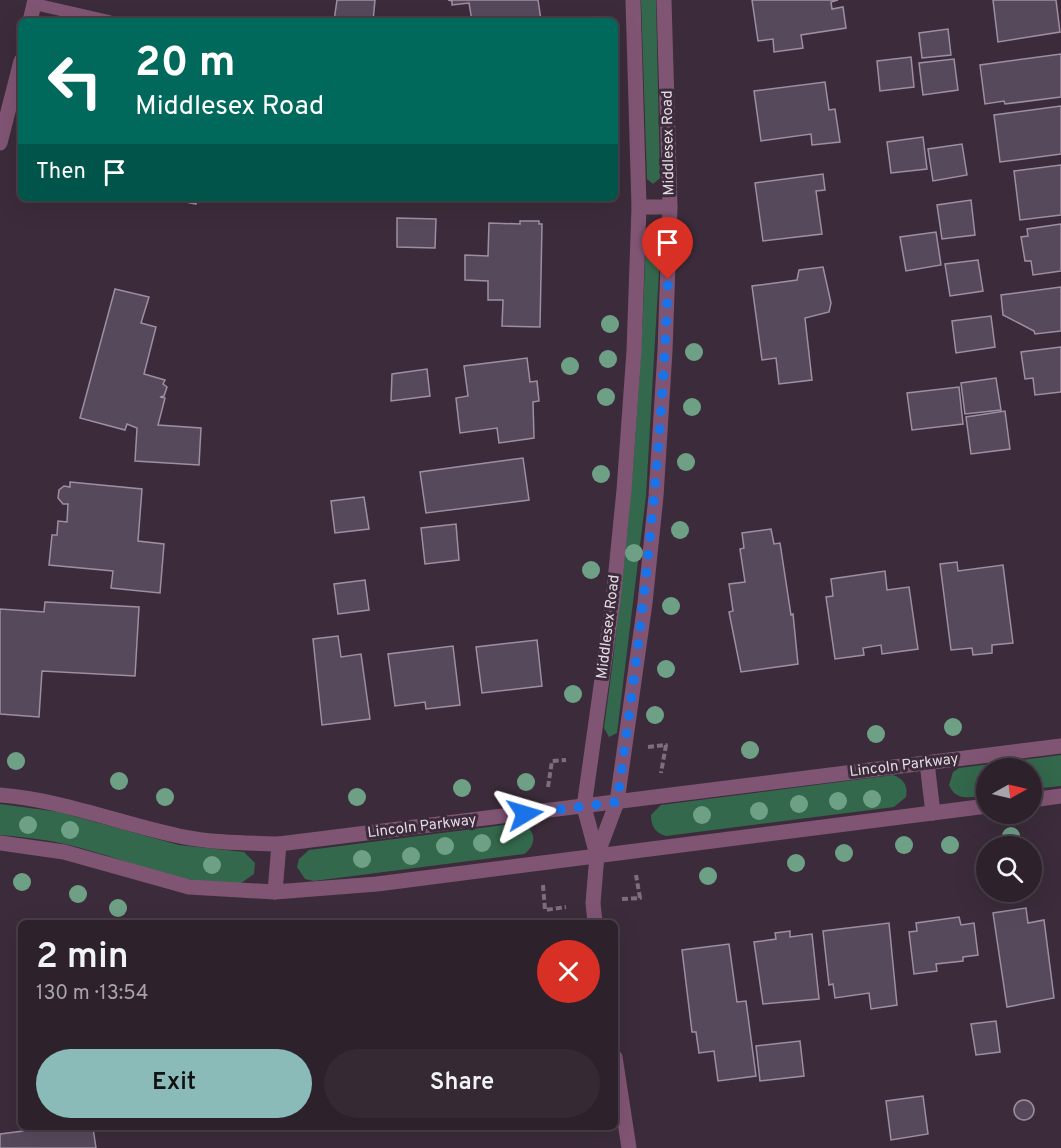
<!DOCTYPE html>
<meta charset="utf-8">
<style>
:root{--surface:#2d212c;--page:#352934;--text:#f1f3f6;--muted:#a7a3a9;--line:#483e48;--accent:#8bbbb9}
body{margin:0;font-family:Overpass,sans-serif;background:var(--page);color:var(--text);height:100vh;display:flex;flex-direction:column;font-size:22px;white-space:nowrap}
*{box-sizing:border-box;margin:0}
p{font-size:20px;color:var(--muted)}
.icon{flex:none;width:33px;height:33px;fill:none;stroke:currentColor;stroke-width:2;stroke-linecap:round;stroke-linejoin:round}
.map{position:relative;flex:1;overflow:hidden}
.drawer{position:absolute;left:18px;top:920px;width:600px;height:210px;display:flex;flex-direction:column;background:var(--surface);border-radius:9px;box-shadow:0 6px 24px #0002,0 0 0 2px var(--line)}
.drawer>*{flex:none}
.hud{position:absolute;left:18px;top:18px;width:600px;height:183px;border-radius:9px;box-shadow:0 6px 24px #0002,0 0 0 2px var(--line);background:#00695c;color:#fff;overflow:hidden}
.needle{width:39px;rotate:82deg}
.fabs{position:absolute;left:976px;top:758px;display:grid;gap:12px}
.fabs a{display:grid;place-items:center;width:66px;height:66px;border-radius:50%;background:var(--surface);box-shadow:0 6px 24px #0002,0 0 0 2px var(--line);font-size:30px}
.pin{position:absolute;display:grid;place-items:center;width:51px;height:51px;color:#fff;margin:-62px -26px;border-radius:50% 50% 50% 0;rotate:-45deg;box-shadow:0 0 6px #0007}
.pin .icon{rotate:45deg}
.me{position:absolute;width:66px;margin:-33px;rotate:83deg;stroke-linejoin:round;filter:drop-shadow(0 0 4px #0008)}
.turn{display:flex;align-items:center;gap:21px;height:126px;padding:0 18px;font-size:27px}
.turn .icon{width:78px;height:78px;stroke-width:2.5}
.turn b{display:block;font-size:42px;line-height:51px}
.then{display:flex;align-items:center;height:57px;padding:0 18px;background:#0003;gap:12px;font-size:22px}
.round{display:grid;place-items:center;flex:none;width:63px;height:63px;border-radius:32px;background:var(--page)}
.headline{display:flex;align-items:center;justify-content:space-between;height:102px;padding:0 18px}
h1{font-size:36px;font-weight:600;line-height:45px}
.button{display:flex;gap:12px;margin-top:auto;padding:12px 18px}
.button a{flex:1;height:69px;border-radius:36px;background:var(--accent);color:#111;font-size:24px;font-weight:600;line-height:69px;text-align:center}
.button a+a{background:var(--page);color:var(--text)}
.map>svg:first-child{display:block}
</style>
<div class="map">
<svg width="1061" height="1148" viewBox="0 0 1061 1148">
<rect width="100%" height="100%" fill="#3c2c3b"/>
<g fill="#33684c">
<polygon points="641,0 656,0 660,178 653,184 647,179"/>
<path d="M 654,228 L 658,230 L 661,236 L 646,496 L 617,733 L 609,737 L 604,728 C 627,564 641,400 646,234 L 649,229 Z"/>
<path d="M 1061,755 L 1061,786 L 1032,789 L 1032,768 L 987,768 L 987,795 C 971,797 956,802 949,785 L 953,772 L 959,768 Z"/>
<path d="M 893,775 C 904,779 908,786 906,797 L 894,807 L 666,836 C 655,833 651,826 651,815 L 661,805 Z"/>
<path d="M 0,804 L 59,812 L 179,845 L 244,852 L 255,863 L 254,874 L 241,883 C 180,887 123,857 65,844 C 43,839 22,837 0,835 Z"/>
<path d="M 519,823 C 536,828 538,844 524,854 L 314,881 L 305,879 L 297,867 L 299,859 L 309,850 Z"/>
</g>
<g fill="#57495c" stroke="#9e8ea3" stroke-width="1.5">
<polygon points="337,0 375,0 373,21 334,21"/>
<polygon points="448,0 538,0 541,20 472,21 469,3 452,5 452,1"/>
<polygon points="752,0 838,0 831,2 832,9 843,7 846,28 801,35 803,48 774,52 773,39 758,41"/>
<polygon points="993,0 1056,0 1060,32 998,42"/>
<polygon points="948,29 951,55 922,58 919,33"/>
<polygon points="1061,54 1061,97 1005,104 1004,101 985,104 980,65"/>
<polygon points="911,57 914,87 880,91 877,61"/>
<polygon points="954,59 958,90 923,95 919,63"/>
<polygon points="825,82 829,110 835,109 840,142 812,145 811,134 761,141 754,91"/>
<polygon points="1061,106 1061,154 1000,162 994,115"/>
<polygon points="923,137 927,169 891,173 887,142"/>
<polygon points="962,144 967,175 933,181 928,149"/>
<polygon points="1061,165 1061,215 1020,220 1014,171"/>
<polygon points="823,174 825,190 816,191 822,234 763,241 755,183"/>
<polygon points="167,198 197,198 196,204"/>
<polygon points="971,200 975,235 942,239 937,205"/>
<polygon points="397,218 436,219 435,248 397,247"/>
<polygon points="520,221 539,221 539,224 542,224 540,327 502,326 503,300 488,300 488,281 465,280 465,255 488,256 489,223 520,224"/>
<polygon points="1061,224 1061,271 1033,275 1031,261 1025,261 1021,237 1028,236 1027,229"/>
<polygon points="936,232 941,265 906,271 900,237"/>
<polygon points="978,260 983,291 950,296 945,264"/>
<polygon points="823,267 831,303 829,312 805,318 812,380 779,384 776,358 762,360 752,286 797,280 799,270"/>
<polygon points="1061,287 1061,331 1035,334 1034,331 1003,315 1001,295"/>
<polygon points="115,289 149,297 141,323 156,327 144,374 165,380 163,384 167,387 164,396 160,397 165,398 158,425 201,428 199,465 135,461 137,428 127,424 125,430 80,418"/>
<polygon points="991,316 995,347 956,353 952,321"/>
<polygon points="1061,347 1061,392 1035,395 1033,378 1025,379 1021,352"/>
<polygon points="527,358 530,382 537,381 539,401 533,402 534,438 499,443 497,428 460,433 456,398 468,396 464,366"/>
<polygon points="427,369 430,396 391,401 392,374"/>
<polygon points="996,378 1001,410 965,414 961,383"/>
<polygon points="959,387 963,424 912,430 907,393"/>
<polygon points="1005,411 1010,449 971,454 966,417"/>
<polygon points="523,458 529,500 426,513 420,472"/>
<polygon points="70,482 142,489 138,541 164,544 160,593 111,588 113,571 49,565 52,535 57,535 58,521 67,522 68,504 63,504 58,498 59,490 64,486 70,487"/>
<polygon points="364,497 369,529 335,533 331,501"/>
<polygon points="456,524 459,560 425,564 421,528"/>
<polygon points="771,529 774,544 780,543 791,615 793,614 798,664 741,672 729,612 733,611 729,584 745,582 740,549 744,548 742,533"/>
<polygon points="957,562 958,571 1003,565 1013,643 992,645 992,653 973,655 972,648 951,650 940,564"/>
<polygon points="885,571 887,590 909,587 918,649 882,654 881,645 863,648 864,655 835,659 826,597 833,596 831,579"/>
<polygon points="365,580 369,610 338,614 334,584"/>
<polygon points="45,602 139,607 135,676 42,671 39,717 0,714 0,609 44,612"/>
<polygon points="338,636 341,657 361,654 370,719 322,725 313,639"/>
<polygon points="537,640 542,686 482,693 476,647"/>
<polygon points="453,646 460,705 426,709 425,702 395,706 388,654"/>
<polygon points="1026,908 1028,923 1044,920 1054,998 1007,1007 993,913"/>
<polygon points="959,917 961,925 974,923 978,955 963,957 963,961 936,964 937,971 914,974 909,932 917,931 916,923"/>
<polygon points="889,923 897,1005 871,1009 869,993 835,998 833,984 829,985 823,931"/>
<polygon points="790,931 790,937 812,934 819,999 763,1004 754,942 776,939 775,933"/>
<polygon points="729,944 737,1002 746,1001 756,1076 718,1081 714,1051 699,1053 696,1032 692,1032 682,950"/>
<polygon points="996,1021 1000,1052 976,1055 971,1024"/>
<polygon points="800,1041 804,1076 760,1081 756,1046"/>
<polygon points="923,1096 928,1134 891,1140 886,1101"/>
<circle cx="1024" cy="1110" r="10"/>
<polygon points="23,1126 107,1126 93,1128 96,1148 0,1148 0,1134 23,1131"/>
</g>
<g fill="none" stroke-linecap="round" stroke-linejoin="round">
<g stroke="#7c6e7b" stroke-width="4" stroke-dasharray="6 3" stroke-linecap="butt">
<polyline points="648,747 666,745 661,773"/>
<polyline points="548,787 552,761 566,760"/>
<polyline points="543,885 545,910 566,907"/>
<polyline points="622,899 640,898 636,875"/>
</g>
<polyline stroke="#805574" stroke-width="12" points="34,4 109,21"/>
<g stroke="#805574" stroke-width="15">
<polyline points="30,21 35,0"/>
<polyline points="0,143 21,61"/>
<polyline points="639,207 670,207"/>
<polyline points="927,763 933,813"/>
<path d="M 0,795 C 62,800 118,823 179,836 C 212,843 245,843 279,844 L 1061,746"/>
<polyline points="1032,800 1061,796"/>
<polyline points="0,843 64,852 189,887 275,892 377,884 987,806"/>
<polyline points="597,855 584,807 613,601 624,490 634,351 639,207 633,0"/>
<polyline points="275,892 279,844"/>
<polyline points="595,922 593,903 597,855 617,802 645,603 656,496 665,351 670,207 664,0"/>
<polyline points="615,1057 629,1148"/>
</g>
</g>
<g fill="#6ea086">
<circle cx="610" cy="324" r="9"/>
<circle cx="694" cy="352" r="9"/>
<circle cx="608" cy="359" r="9"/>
<circle cx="570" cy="366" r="9"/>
<circle cx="606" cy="397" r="9"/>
<circle cx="692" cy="407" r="9"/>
<circle cx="686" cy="462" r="9"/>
<circle cx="601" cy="474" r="9"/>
<circle cx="680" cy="530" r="9"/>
<circle cx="634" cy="553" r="9"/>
<circle cx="591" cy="570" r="9"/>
<circle cx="671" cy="606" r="9"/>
<circle cx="666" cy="669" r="9"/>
<circle cx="573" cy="694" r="9"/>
<circle cx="655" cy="715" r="9"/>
<circle cx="953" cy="727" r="9"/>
<circle cx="876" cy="734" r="9"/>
<circle cx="750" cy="750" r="9"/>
<circle cx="16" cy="761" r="9"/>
<circle cx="119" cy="781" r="9"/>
<circle cx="526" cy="782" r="9"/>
<circle cx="462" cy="788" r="9"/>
<circle cx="165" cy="797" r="9"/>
<circle cx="357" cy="797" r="9"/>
<circle cx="872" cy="799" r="9"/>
<circle cx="838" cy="801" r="9"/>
<circle cx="799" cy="804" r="9"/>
<circle cx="759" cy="811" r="9"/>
<circle cx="702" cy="815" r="9"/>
<circle cx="28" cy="825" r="9"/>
<circle cx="70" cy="830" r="9"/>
<circle cx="1011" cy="836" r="9"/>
<circle cx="482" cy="843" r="9"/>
<circle cx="904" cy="845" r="9"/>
<circle cx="950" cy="845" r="9"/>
<circle cx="445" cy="846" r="9"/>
<circle cx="844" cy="853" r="9"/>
<circle cx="411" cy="856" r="9"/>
<circle cx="362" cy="859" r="9"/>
<circle cx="796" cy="863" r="9"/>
<circle cx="212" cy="865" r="9"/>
<circle cx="708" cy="876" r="9"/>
<circle cx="22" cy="882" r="9"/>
<circle cx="78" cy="894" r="9"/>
<circle cx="118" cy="908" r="9"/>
</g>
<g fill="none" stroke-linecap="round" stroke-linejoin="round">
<path stroke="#1a73e8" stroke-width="10" stroke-dasharray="0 18" d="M 525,814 L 617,802 C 642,628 662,455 668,279"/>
</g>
<g text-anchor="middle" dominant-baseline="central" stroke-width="6" stroke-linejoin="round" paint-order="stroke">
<g font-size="15" fill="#e5dae4" stroke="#3c2c3b">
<text transform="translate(669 143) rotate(-91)">Middlesex Road</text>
<text transform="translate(609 627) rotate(-83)">Middlesex Road</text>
<text transform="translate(904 766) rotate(-7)">Lincoln Parkway</text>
<text transform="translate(422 827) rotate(-7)">Lincoln Parkway</text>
</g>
</g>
</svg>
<div class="fabs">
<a><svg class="needle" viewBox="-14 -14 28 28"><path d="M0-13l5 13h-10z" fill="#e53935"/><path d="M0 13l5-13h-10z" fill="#a7a3a9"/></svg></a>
<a><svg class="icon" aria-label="search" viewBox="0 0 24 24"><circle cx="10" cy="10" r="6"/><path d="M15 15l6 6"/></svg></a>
</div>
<div class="pin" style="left:668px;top:279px;background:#d93025"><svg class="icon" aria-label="arrive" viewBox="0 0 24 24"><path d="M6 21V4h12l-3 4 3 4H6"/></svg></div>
<svg class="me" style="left:525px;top:814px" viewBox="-20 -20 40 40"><path d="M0-17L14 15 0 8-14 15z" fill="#1a73e8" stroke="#fff" stroke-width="4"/></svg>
<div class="hud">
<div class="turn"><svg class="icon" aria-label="left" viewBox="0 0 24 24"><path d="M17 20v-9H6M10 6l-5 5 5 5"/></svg><div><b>20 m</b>Middlesex Road</div></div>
<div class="then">Then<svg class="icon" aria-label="arrive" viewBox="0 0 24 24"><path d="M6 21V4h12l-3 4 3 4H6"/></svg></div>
</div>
<section class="drawer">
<div class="headline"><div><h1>2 min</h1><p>130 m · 13:54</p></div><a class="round" style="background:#d93025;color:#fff"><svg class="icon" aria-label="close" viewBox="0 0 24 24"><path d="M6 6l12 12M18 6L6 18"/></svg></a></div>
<div class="button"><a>Exit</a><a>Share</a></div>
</section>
</div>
